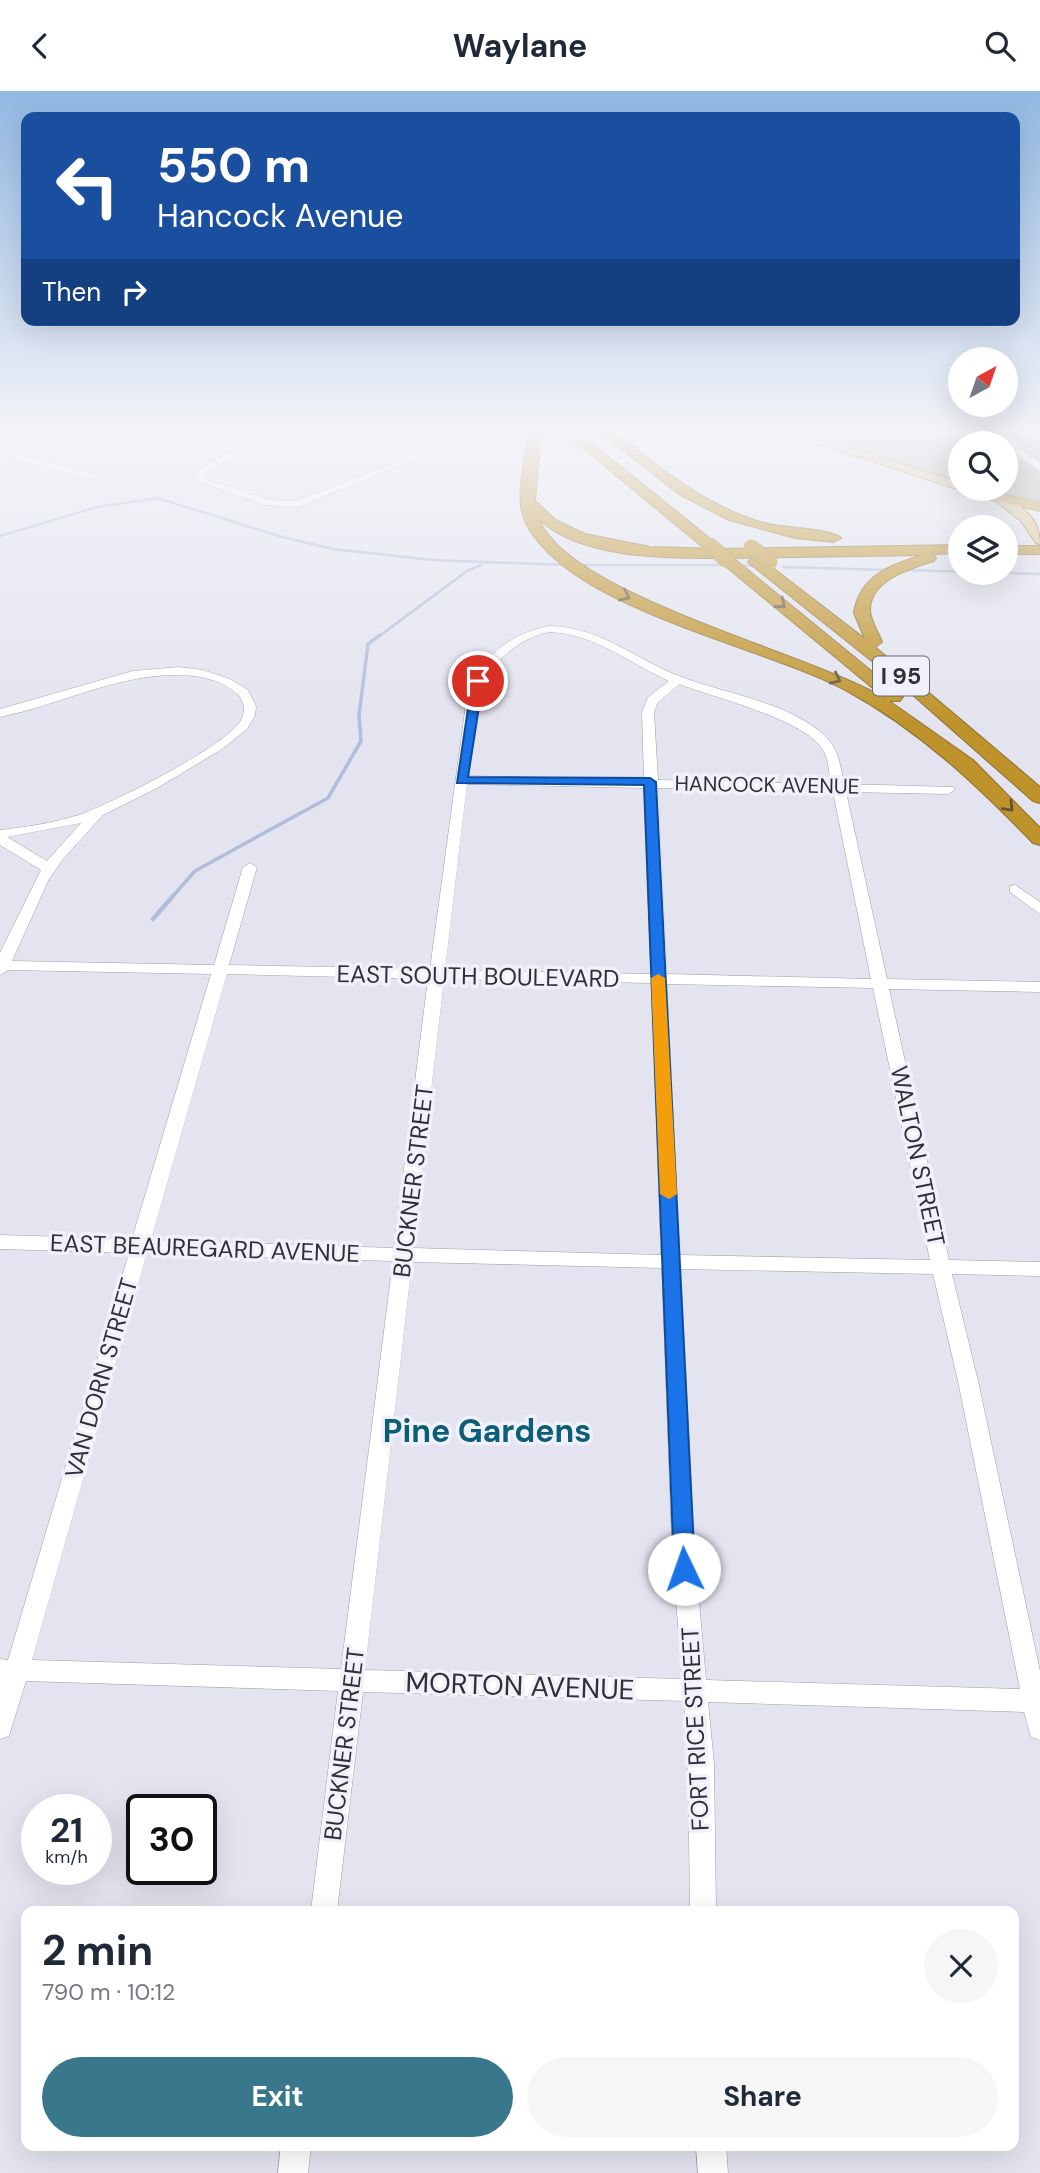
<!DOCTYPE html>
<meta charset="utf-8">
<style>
:root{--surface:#fff;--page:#f6f6f7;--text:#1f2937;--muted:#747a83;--accent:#38778c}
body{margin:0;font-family:"DM Sans",sans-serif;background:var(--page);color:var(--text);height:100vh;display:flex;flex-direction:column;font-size:26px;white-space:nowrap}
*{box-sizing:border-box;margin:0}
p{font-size:23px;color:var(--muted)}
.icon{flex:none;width:38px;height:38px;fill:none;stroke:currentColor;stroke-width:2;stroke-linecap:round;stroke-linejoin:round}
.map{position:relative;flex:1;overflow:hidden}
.details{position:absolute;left:21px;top:1815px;width:998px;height:245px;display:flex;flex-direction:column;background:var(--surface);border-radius:14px;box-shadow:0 7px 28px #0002}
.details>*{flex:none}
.top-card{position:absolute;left:21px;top:21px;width:999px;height:214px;border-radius:14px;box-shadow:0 7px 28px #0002;background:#1a4fa0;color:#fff;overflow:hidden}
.needle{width:46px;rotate:40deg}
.tools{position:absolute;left:948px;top:256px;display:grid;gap:14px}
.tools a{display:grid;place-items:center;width:70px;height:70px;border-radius:50%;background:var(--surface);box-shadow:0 7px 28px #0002;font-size:35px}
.speed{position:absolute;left:21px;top:1703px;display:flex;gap:14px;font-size:35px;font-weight:700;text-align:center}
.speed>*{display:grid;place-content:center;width:91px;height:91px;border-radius:50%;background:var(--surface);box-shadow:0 7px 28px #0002;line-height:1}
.speed small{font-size:18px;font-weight:400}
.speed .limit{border:4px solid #111;border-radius:10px;background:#fff;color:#111}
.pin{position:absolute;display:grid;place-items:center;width:60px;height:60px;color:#fff;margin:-30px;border:4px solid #fff;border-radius:50%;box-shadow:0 2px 7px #0007}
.me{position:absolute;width:77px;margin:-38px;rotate:357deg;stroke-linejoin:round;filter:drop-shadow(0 0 5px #0008)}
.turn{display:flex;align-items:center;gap:24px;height:147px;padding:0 21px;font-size:32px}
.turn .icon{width:91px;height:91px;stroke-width:2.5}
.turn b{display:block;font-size:49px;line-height:60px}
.then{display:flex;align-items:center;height:66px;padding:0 21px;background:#0003;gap:14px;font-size:26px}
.round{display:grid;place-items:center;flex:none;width:74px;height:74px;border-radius:37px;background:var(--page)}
.head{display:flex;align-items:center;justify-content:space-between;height:119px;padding:0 21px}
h1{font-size:42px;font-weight:700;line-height:52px}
.button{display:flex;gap:14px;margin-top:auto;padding:14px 21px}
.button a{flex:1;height:80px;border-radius:42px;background:var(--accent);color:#fff;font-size:28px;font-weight:700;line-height:80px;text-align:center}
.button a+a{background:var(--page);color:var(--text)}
header{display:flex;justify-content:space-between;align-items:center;height:91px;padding:0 21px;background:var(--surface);font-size:32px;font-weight:700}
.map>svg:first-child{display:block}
</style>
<header><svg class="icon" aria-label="back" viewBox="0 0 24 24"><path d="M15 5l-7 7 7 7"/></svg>Waylane<svg class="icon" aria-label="search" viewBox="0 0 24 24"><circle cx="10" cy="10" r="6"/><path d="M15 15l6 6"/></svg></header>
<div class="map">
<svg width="1040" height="2082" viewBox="0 0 1040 2082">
<rect width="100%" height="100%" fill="#e4e4f0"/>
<g fill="#a0ae92">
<polygon points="797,339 987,339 1002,352 961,352 961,391"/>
<polygon points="1007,339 1040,339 1040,412 982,397 1006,397 1006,354 1019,355"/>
</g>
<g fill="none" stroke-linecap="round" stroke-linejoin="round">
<g stroke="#b0beda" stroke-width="2.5">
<polyline points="0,445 97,416 157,407 282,446 333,458 433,469 566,474"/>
<polyline points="580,474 723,474"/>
<polyline points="743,474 752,475"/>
<polyline points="783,476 888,479"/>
<polyline points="903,479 1040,483"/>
<polyline points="378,546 467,480 481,474"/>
</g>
<polyline stroke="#b0beda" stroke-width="3.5" points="172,806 195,780 328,707 361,650 359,624 368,553 380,544"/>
<polyline stroke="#b0beda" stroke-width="4.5" points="153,828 173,805"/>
<g stroke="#9e9ea9" stroke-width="1">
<g id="minor">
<polygon points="9,339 24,339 0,348 0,342"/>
<polygon points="135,339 152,342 147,345"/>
<polygon points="270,339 281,339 205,382 204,388 270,409 297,410 435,355 395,339 409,339 443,351 473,339 486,339 298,416 265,414 194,389 198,379"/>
<polygon points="997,339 1006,339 1026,363 1040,372 1040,379 1020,367"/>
<polygon points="0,358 98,384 100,386 95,389 0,364"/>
<path d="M 550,535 C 600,536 635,568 679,585 C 725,603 786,610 824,644 C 839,658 840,674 844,693 L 953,696 L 955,699 L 948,703 L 846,701 L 887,888 L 1040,891 L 1040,901 L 889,898 L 949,1169 L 1040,1171 L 1040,1185 L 952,1183 L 978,1290 L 1040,1580 L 1040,1649 L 1031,1646 L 1024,1621 L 708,1611 L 714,1673 L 716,1820 L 690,1820 L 688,1673 L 684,1610 L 363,1601 L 337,1820 L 311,1820 L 338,1600 L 26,1590 L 9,1645 L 0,1648 L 0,1568 L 8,1569 L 129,1162 L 0,1158 L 0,1144 L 132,1148 L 211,883 L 8,879 L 0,884 L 0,862 L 41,779 L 0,754 L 0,739 C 27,736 53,732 79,724 C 112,712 221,658 240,631 C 246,621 245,609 236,602 C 220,588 197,584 176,584 C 115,584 59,614 0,626 L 0,618 L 133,580 L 179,576 L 203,579 L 230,588 L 248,599 L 256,615 L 255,625 L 247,638 L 222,658 L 157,697 L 103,724 L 63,768 L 49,788 L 12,870 L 214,874 L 243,776 L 250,772 L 257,776 L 229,874 L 430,878 L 468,598 C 485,564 512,541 550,535 ZM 550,541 C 595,543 629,572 669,590 L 648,606 L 642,621 L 644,689 L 468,685 L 480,598 C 494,570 518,547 550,541 ZM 679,593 C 712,606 809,629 824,661 C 829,670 829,683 831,693 L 658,689 L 654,621 L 658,611 ZM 467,693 L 644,697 L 651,883 L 445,879 ZM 658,697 L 833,701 L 871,888 L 667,883 ZM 81,732 L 47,770 L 7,746 ZM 227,883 L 428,888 L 394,1157 L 151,1149 ZM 444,888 L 652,892 L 661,1164 L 413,1157 ZM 667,893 L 873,897 L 930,1169 L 680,1164 ZM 147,1162 L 393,1170 L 341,1578 L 32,1569 ZM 412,1171 L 662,1177 L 672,1454 L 682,1588 L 365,1579 ZM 681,1178 L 933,1183 L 958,1290 L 1020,1598 L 706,1589 L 694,1454 Z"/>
<polygon points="1015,794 1040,811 1040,823 1010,801 1010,795"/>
<polygon points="281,2054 311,2054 308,2082 278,2082"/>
<polygon points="696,2054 726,2054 728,2082 698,2082"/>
</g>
</g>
<g stroke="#8d702e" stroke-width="2">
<path id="major" d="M 776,339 L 793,339 L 961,392 L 961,397 C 994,397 1040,414 1040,453 L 1036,452 L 1021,430 L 997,411 Z"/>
</g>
<g stroke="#8d702e" stroke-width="2">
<g id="highway">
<path d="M 529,339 L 541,339 L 535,410 L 557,430 L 585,443 L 650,456 L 724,458 L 961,454 L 961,462 L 932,463 L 936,467 L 934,470 C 911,477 870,489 870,519 C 870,529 878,541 882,551 L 875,556 L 1040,696 L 1040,712 L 1033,710 L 897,590 L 748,471 L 751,468 L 761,468 L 865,548 L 854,522 C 859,485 893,472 925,464 L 733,467 L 903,606 L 900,610 L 889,610 L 973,669 L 1040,737 L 1040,754 L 1033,752 C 977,694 920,640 849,601 C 765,555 572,519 527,434 C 512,406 527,369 529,339 ZM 539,428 C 580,468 669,467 723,467 L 723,473 L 886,608 C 811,562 567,504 539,428 Z"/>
<polygon points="561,339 575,339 713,450 713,456 703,456"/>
<path d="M 597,339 L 612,339 C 659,376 708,418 768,433 C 784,437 832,438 841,447 L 834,451 L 795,447 L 729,429 L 679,403 Z"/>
<polygon points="990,400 1040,412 1040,420 985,407 983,404"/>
<rect x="1006" y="455" width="34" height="8"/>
</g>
</g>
<use href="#minor" fill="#fff" fill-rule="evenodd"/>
<use href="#major" fill="#d9be80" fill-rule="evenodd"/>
<use href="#highway" fill="#bf932b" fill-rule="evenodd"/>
<g stroke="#8d702e" stroke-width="16" stroke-linecap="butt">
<g id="highway-bridge">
<polyline points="708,453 728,470"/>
<polyline points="751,456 770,471"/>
</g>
</g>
<use href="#highway-bridge" stroke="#bf932b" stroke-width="15"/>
</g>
<defs><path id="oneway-chevron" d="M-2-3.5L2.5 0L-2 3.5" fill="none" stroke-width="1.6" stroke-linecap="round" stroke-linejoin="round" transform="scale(1.75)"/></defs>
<g stroke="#635332">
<use href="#oneway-chevron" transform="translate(625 505) rotate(25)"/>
<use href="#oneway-chevron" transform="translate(781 513) rotate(39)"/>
<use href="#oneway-chevron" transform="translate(836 588) rotate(25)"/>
<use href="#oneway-chevron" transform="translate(1009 716) rotate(46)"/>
</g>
<linearGradient id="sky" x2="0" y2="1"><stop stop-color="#91b8e2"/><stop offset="0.54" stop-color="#f3f3f8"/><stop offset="1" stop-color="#f3f3f8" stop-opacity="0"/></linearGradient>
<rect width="1040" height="631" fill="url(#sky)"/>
<polygon fill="#1a73e8" stroke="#114b97" stroke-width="2" points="478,586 483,590 468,686 650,687 656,691 695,1478 692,1484 684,1487 677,1484 674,1478 644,694 457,692 472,590"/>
<polygon fill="#f59e0b" points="658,883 665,887 677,1103 669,1108 660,1103 651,887"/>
<g text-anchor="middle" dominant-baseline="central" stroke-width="7" stroke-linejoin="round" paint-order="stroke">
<g font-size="21" fill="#313035" stroke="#f1f1fd">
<text transform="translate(767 694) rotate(1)">HANCOCK AVENUE</text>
</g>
<rect fill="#f1f1fd" stroke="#6b6a71" stroke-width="2" x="873" y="565.5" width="56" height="39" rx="5"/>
<g font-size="23" font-weight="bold" fill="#313035">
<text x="901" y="585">I 95</text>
</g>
<g font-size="24" fill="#313035" stroke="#f1f1fd">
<text transform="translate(478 885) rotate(1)">EAST SOUTH BOULEVARD</text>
<text transform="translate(918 1065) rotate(78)">WALTON STREET</text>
<text transform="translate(413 1090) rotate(-83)">BUCKNER STREET</text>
<text transform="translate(205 1157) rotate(2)">EAST BEAUREGARD AVENUE</text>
<text transform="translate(101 1287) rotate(-74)">VAN DORN STREET</text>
<text transform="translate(695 1638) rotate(-93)">FORT RICE STREET</text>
<text transform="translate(344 1653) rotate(-83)">BUCKNER STREET</text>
</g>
<g font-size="28" fill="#313035" stroke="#f1f1fd">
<text transform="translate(520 1595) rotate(2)">MORTON AVENUE</text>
</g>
<g font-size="32" font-weight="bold" fill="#0b5e75" stroke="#f1f1fd">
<text x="487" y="1340">Pine Gardens</text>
</g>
</g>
</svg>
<div class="tools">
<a><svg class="needle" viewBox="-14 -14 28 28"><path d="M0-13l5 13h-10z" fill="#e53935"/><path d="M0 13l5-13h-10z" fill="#747a83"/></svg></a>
<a><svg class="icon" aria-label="search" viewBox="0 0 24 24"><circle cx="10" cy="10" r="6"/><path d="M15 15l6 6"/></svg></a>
<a><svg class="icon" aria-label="layers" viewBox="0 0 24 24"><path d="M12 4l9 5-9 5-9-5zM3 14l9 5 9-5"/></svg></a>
</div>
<div class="speed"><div>21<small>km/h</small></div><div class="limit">30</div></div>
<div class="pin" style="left:478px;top:590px;background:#d93025"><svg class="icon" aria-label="arrive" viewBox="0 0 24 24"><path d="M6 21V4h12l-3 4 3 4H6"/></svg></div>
<svg class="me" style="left:684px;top:1478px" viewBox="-20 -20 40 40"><circle r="19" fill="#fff"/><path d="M0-13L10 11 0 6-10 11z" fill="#1a73e8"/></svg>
<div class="top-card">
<div class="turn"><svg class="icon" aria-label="left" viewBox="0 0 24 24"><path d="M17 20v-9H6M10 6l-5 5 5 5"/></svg><div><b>550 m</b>Hancock Avenue</div></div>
<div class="then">Then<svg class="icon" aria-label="right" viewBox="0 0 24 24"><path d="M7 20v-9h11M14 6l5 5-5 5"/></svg></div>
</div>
<section class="details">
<div class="head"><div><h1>2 min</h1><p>790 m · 10:12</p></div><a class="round"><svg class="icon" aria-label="close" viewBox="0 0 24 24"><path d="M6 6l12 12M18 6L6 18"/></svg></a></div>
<div class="button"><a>Exit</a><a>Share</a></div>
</section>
</div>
